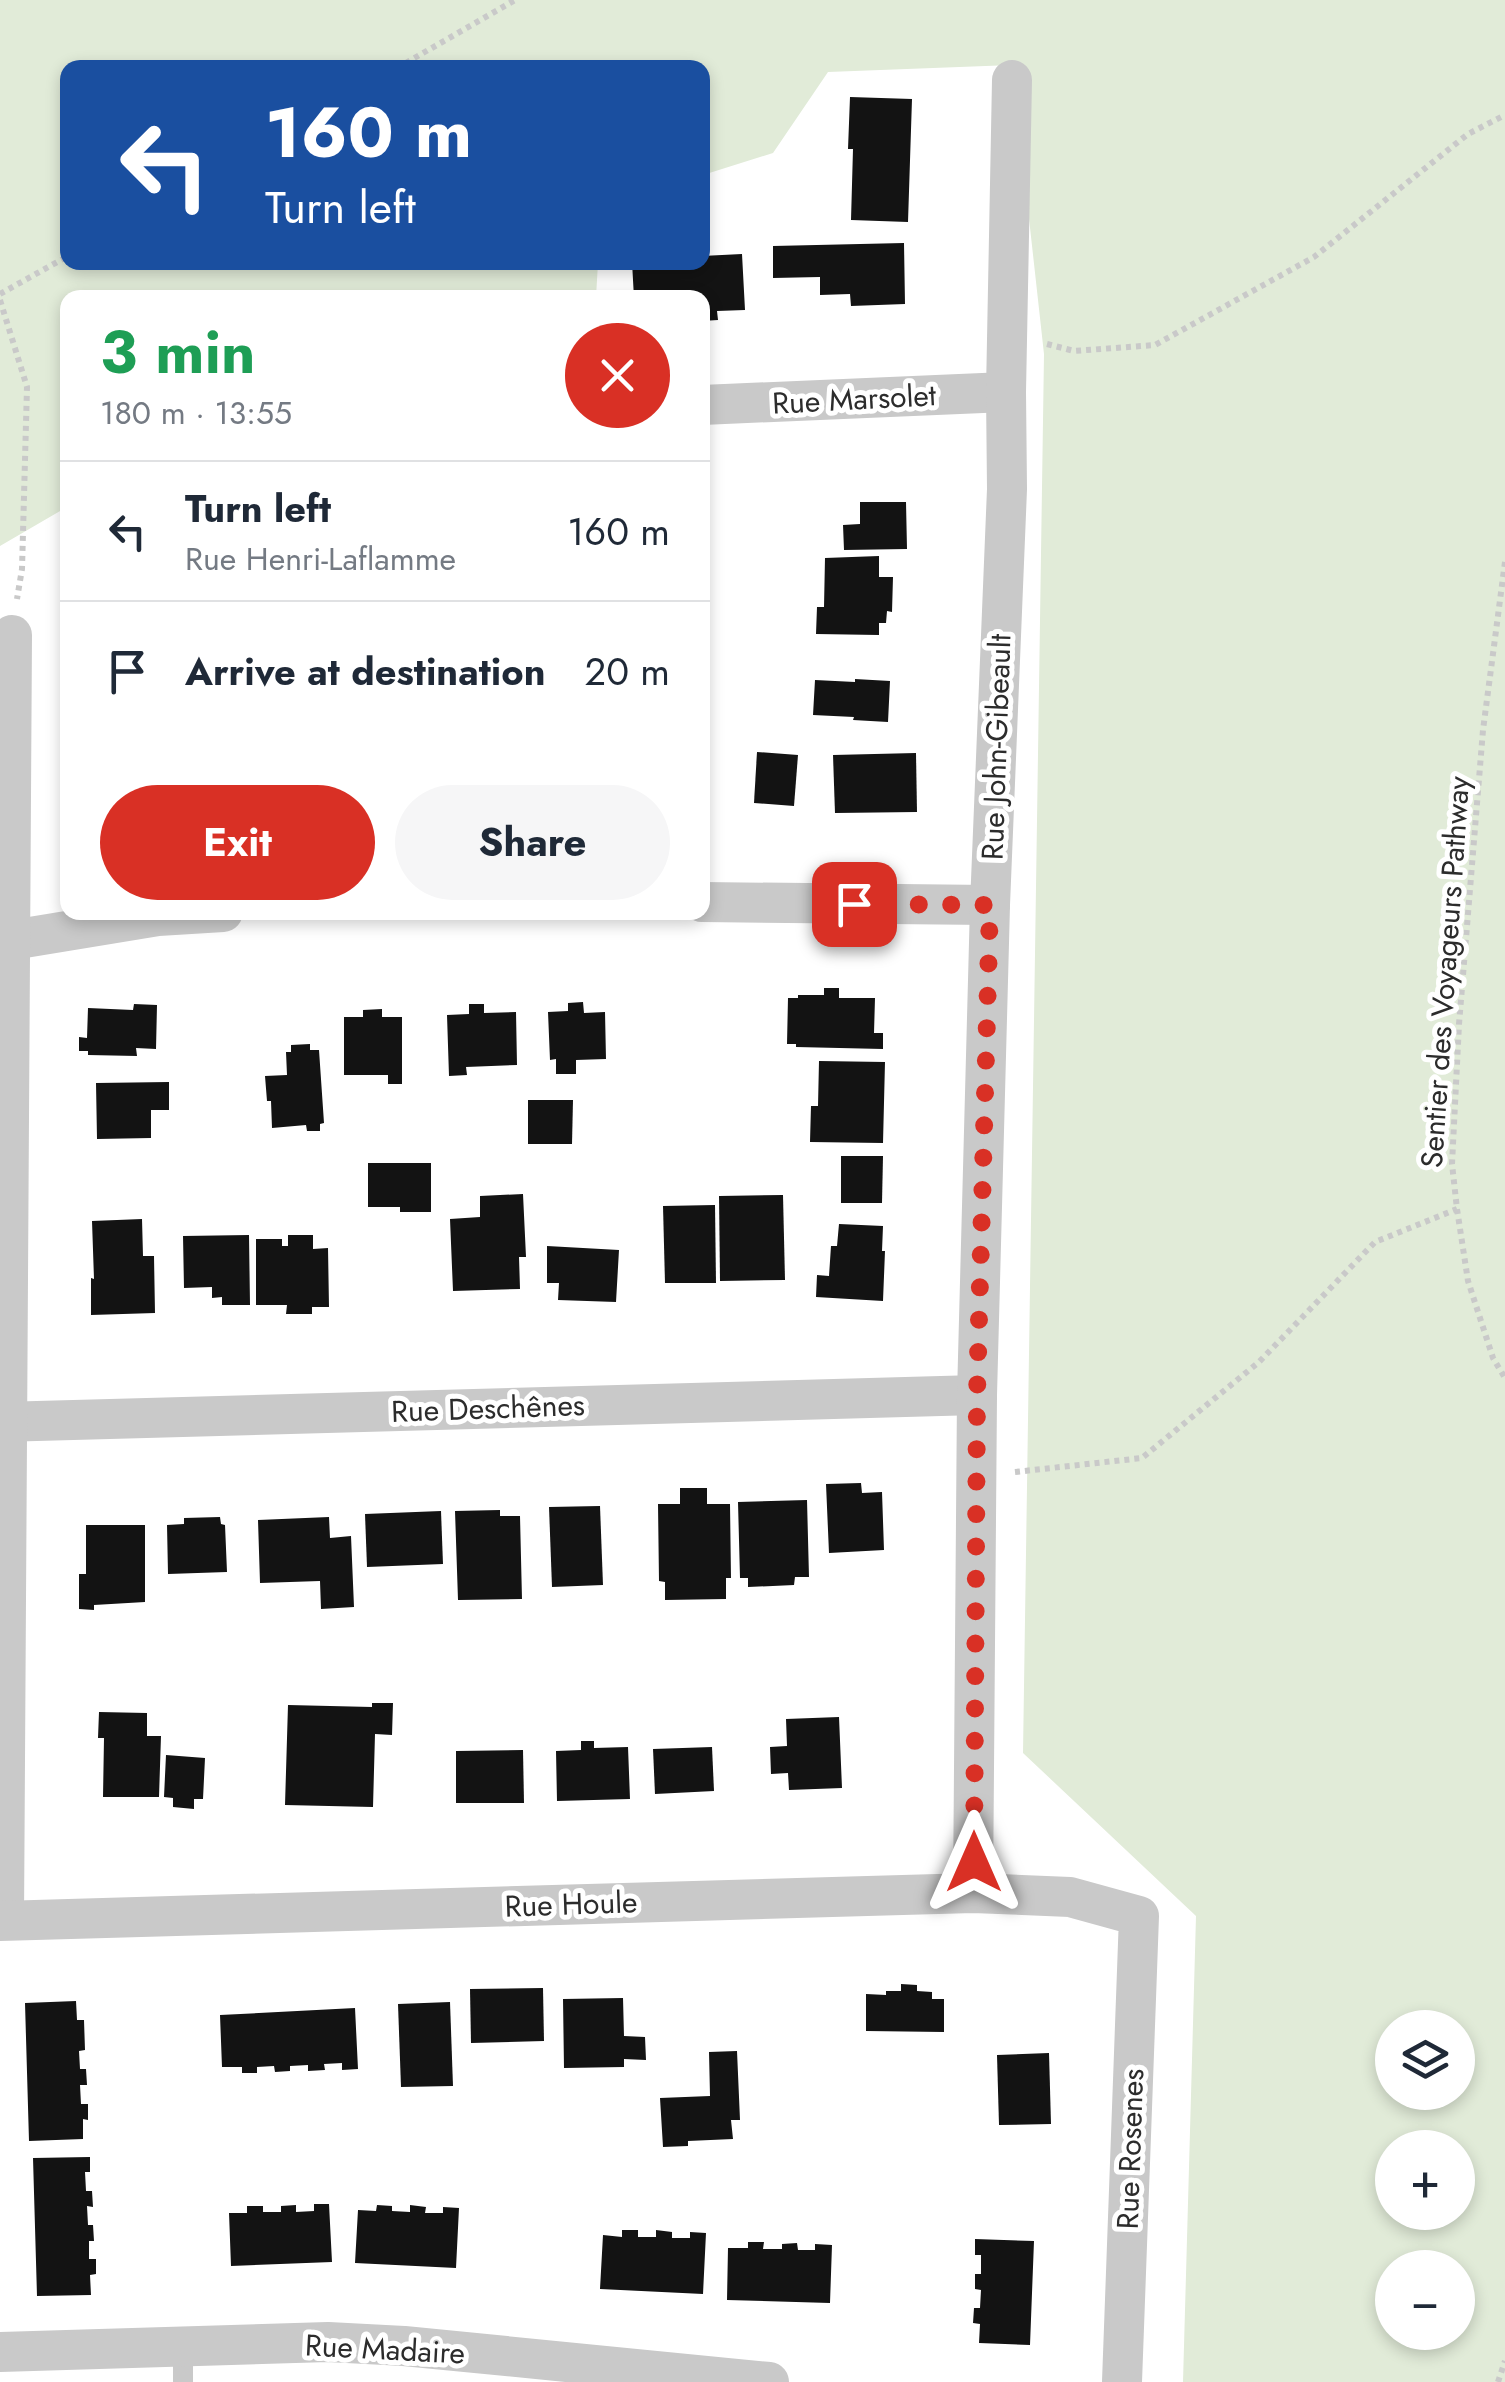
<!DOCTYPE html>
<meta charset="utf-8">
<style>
:root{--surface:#fff;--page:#f6f6f7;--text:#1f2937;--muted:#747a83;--line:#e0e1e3;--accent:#d93025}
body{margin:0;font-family:Jost,sans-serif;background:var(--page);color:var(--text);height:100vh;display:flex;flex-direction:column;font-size:38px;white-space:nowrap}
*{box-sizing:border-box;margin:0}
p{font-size:32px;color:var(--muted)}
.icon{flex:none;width:55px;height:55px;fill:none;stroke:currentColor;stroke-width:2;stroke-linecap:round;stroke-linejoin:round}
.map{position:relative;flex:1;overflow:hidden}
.drawer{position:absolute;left:60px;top:290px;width:650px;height:630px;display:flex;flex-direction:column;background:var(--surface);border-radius:20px;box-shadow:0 5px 15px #0003}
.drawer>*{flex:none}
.guide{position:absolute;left:60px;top:60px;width:650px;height:210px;border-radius:20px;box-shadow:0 5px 15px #0003;background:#1a4fa0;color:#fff;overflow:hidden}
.tools{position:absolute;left:1375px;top:2010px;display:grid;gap:20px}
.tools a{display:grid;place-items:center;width:100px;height:100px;border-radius:50%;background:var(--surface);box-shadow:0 5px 15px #0003;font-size:50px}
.pin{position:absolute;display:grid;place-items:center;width:85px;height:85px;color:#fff;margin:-42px;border-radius:20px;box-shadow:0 5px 15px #0006}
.me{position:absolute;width:110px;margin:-55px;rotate:0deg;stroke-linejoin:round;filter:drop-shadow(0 0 8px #0008)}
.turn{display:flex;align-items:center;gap:35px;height:210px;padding:0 40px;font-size:45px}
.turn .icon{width:130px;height:130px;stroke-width:2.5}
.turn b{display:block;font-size:70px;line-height:85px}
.round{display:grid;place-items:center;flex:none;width:105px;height:105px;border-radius:52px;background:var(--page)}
.summary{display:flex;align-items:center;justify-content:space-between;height:170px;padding:0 40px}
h1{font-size:60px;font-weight:700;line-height:75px;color:#1e9e55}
.cta{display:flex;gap:20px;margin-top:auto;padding:20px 40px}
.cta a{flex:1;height:115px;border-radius:60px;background:var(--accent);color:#fff;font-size:40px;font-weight:700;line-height:115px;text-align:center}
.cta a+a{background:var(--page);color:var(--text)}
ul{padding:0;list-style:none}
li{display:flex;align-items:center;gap:30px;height:140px;padding:0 40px;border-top:2px solid var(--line)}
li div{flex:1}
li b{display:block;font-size:38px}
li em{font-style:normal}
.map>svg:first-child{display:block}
</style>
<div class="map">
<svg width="1505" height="2382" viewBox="0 0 1505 2382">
<rect width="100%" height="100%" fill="#fff"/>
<path fill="#e1ebd8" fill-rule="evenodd" d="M 0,0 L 1505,0 L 1505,2382 L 1183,2382 L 1196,1916 L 1023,1753 L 1044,354 L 1012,65 L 828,72 L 773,153 L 703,175 L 702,68 L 68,68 L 68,262 L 598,263 L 596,297 L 68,298 L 67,507 L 0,546 ZM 1392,2028 L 1458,2028 L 1458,2092 L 1392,2092 ZM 1392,2148 L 1458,2148 L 1458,2212 L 1392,2212 ZM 1392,2268 L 1458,2268 L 1458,2332 L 1392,2332 Z"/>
<g fill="#131313">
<polygon points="850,97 912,99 908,222 851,220 853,149 848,149"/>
<polygon points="904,243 905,304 851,306 850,294 820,295 820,277 773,278 773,246"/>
<polygon points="742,254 745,310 717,311 718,320 702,321 702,298 634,298 632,262 702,262 702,256"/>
<polygon points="860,502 906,502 907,549 844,550 843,525 860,524"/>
<polygon points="879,556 879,577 893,577 892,612 887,611 886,623 879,623 879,635 816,634 817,607 824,607 825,558"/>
<polygon points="855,679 890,681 888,722 853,720 854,717 813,715 815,680 855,682"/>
<polygon points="757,752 798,755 794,806 754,803"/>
<polygon points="916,753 917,812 835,813 833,755"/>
<polygon points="824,988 839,988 839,998 875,998 874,1033 883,1033 883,1049 796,1047 796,1044 787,1044 788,998 798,998 798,995 824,995"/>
<polygon points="583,1002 584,1013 605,1012 606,1059 576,1060 576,1074 556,1074 556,1059 550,1060 548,1012 568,1011 568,1003"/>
<polygon points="134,1004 157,1005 156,1049 136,1048 137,1056 88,1055 88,1051 79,1051 79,1037 87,1038 88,1008 133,1010"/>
<polygon points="469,1004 484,1004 484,1013 516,1012 517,1065 466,1067 467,1075 449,1076 447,1015 469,1014"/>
<polygon points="382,1009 382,1017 402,1017 402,1084 388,1084 388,1075 344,1075 344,1017 363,1017 363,1010"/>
<polygon points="310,1044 310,1050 319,1050 324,1123 320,1124 320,1131 307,1131 306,1125 272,1128 271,1101 267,1101 265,1076 287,1075 286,1052 291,1052 291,1045"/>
<polygon points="819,1061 885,1062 883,1143 810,1142 811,1106 818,1106"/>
<polygon points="169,1082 169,1110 151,1110 151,1138 97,1139 96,1083"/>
<polygon points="528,1100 573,1100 572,1144 528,1144"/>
<polygon points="841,1156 883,1156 882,1203 841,1203"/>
<polygon points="368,1163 431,1163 431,1212 400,1212 400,1207 368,1207"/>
<polygon points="523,1194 526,1257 519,1257 520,1289 453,1291 450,1219 480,1217 480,1196"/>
<polygon points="783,1195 785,1280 720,1281 719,1196"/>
<polygon points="715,1205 716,1283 665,1283 663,1206"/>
<polygon points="142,1219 143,1256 154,1256 155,1313 91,1315 91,1278 94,1279 92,1221"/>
<polygon points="839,1224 883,1226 882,1251 885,1251 883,1301 816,1297 817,1275 829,1276 831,1246 837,1246"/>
<polygon points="249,1235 250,1305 222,1305 222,1297 212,1298 212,1287 184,1288 183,1236"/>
<polygon points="288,1235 313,1235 313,1249 328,1248 329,1307 312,1307 312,1314 286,1314 287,1305 256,1305 256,1239 282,1239 282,1246 288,1246"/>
<polygon points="547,1246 619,1250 616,1302 558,1300 559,1283 547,1283"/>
<polygon points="861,1483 862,1493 882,1492 884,1550 829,1553 826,1484"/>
<polygon points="680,1488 707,1488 707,1504 730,1504 731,1578 726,1578 726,1599 665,1600 665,1582 659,1581 658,1504 680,1504"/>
<polygon points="807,1500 809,1577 795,1577 794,1585 748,1587 748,1578 740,1578 738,1502"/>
<polygon points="600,1506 603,1585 552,1587 549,1507"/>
<polygon points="500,1510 500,1516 520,1516 522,1599 458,1600 455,1511"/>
<polygon points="441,1511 443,1564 367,1567 365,1514"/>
<polygon points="220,1517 221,1524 225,1525 227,1572 168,1574 167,1525 184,1524 184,1518"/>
<polygon points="329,1517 330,1538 351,1536 354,1607 321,1609 320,1581 260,1583 258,1520"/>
<polygon points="86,1525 145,1525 145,1602 94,1605 94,1610 79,1609 79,1574 86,1574"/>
<polygon points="372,1703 393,1703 392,1735 375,1734 373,1807 285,1805 288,1705 372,1707"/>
<polygon points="99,1712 147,1713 147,1736 161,1736 159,1797 103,1797 104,1738 98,1738"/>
<polygon points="839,1717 842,1788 789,1790 788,1773 771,1774 770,1747 787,1746 786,1719"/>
<polygon points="581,1741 594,1741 594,1748 628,1747 630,1799 557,1801 556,1751 581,1750"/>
<polygon points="712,1747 714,1791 655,1794 653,1749"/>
<polygon points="523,1750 524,1803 456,1803 456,1751"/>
<polygon points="166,1755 205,1758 203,1799 194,1799 194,1809 173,1807 173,1798 164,1797"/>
<polygon points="901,1984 917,1985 917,1991 932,1992 932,1999 944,1999 944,2032 866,2031 866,1994 886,1995 886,1991 901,1991"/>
<polygon points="543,1988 544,2041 471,2043 470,1989"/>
<polygon points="623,1998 624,2036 645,2037 646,2060 624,2059 624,2067 564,2068 563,1999"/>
<polygon points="76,2001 77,2020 84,2020 85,2050 79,2051 80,2069 86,2069 87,2085 80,2085 81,2104 88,2104 88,2120 83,2119 83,2139 29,2141 25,2003"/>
<polygon points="450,2002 453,2086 401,2087 398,2004"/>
<polygon points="355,2008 358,2069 342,2070 342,2063 324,2064 325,2070 308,2071 308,2065 290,2066 290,2071 275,2072 274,2066 257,2067 257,2073 242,2073 242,2067 222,2067 220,2015"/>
<polygon points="737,2051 740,2120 731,2120 733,2139 688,2141 688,2146 663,2147 660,2098 710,2096 709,2052"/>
<polygon points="1049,2053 1051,2124 999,2125 997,2055"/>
<polygon points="90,2157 90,2172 85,2172 86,2191 92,2191 93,2207 87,2206 88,2225 93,2225 94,2241 89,2241 89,2259 96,2259 96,2274 90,2275 91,2295 37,2296 33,2158"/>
<polygon points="314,2204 329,2204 332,2262 231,2266 229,2213 247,2213 247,2206 263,2206 263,2212 281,2212 281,2206 296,2205 296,2212 314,2211"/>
<polygon points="377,2205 392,2206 392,2211 410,2212 410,2205 426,2207 425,2213 443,2213 443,2207 459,2208 456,2268 355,2263 358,2210 376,2211"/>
<polygon points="622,2230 638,2230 638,2237 656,2237 656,2230 672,2232 672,2238 690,2238 690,2232 706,2233 703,2294 600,2289 603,2235 622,2237"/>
<polygon points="975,2239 1034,2241 1030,2345 979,2343 980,2324 973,2323 974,2308 980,2308 981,2290 975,2289 975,2274 981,2274 981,2255 975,2255"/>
<polygon points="748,2242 764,2242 763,2249 782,2249 782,2244 797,2243 798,2250 815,2250 815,2244 832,2245 830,2303 727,2300 728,2248 748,2248"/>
</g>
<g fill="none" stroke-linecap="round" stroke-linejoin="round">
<g stroke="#c9c9c9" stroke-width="6" stroke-dasharray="5 5" stroke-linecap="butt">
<polyline points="397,68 515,0"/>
<polyline points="0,294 68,256"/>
<polyline points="0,300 27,387 22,569 17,599"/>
<polyline points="1047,344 1074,351 1155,345 1314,257 1468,134 1505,115"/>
<polyline points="1505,562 1483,730 1459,1024 1452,1164 1457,1209 1468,1281 1493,1358 1505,1378"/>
<polyline points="1015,1472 1142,1458 1259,1362 1375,1242 1457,1209"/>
<polyline points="1498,2382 1505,2361"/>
</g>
<polyline stroke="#c9c9c9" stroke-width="20" points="183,2348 183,2382"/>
<g stroke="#c9c9c9" stroke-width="40">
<polyline points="702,405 1006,392"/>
<polyline points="702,902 990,905"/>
<polyline points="12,940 158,916 223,912"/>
<polyline points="0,1422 977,1395"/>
<polyline points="973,1893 977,1395 990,905 1007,489 1006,392 1012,80"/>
<polyline points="4,1920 12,635"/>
<polyline points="0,1921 973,1893 1070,1897 1139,1916 1122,2382"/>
<polyline points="0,2352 328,2342 404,2346 769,2382"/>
</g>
</g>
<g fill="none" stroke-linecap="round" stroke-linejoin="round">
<polyline stroke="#d93025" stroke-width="18" stroke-dasharray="0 32.4" points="854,904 990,905 977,1395 974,1862"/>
</g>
<g text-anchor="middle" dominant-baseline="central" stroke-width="10" stroke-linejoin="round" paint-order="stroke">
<g font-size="30" fill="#2c2c2c" stroke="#fff">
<text transform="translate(854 399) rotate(-3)">Rue Marsolet</text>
<text transform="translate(996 747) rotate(-88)">Rue John-Gibeault</text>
<text transform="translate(1445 972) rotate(-86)">Sentier des Voyageurs Pathway</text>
<text transform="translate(488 1408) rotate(-2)">Rue Deschênes</text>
<text transform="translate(571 1904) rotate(-2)">Rue Houle</text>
<text transform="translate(1130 2149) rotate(-88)">Rue Rosenes</text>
<text transform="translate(385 2349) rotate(3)">Rue Madaire</text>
</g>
</g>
</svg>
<div class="tools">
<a><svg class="icon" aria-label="layers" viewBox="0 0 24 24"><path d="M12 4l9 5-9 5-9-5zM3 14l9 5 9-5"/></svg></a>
<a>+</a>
<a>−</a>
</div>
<div class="pin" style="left:854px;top:904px;background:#d93025"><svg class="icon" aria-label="arrive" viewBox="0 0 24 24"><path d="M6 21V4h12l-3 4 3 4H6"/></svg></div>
<svg class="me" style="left:974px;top:1862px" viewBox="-20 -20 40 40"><path d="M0-17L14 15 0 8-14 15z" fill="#d93025" stroke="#fff" stroke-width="4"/></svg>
<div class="guide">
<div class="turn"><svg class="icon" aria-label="left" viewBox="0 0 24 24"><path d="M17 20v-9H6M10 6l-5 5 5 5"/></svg><div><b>160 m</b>Turn left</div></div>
</div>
<section class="drawer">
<div class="summary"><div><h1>3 min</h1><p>180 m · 13:55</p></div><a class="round" style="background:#d93025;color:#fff"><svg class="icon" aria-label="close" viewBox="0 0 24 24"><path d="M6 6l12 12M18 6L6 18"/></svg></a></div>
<ul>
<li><svg class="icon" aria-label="left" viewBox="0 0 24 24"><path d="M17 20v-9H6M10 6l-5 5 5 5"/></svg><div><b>Turn left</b><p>Rue Henri-Laflamme</p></div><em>160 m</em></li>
<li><svg class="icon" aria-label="arrive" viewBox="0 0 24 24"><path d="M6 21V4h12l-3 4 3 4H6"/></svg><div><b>Arrive at destination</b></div><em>20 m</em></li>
</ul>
<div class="cta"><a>Exit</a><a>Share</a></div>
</section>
</div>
